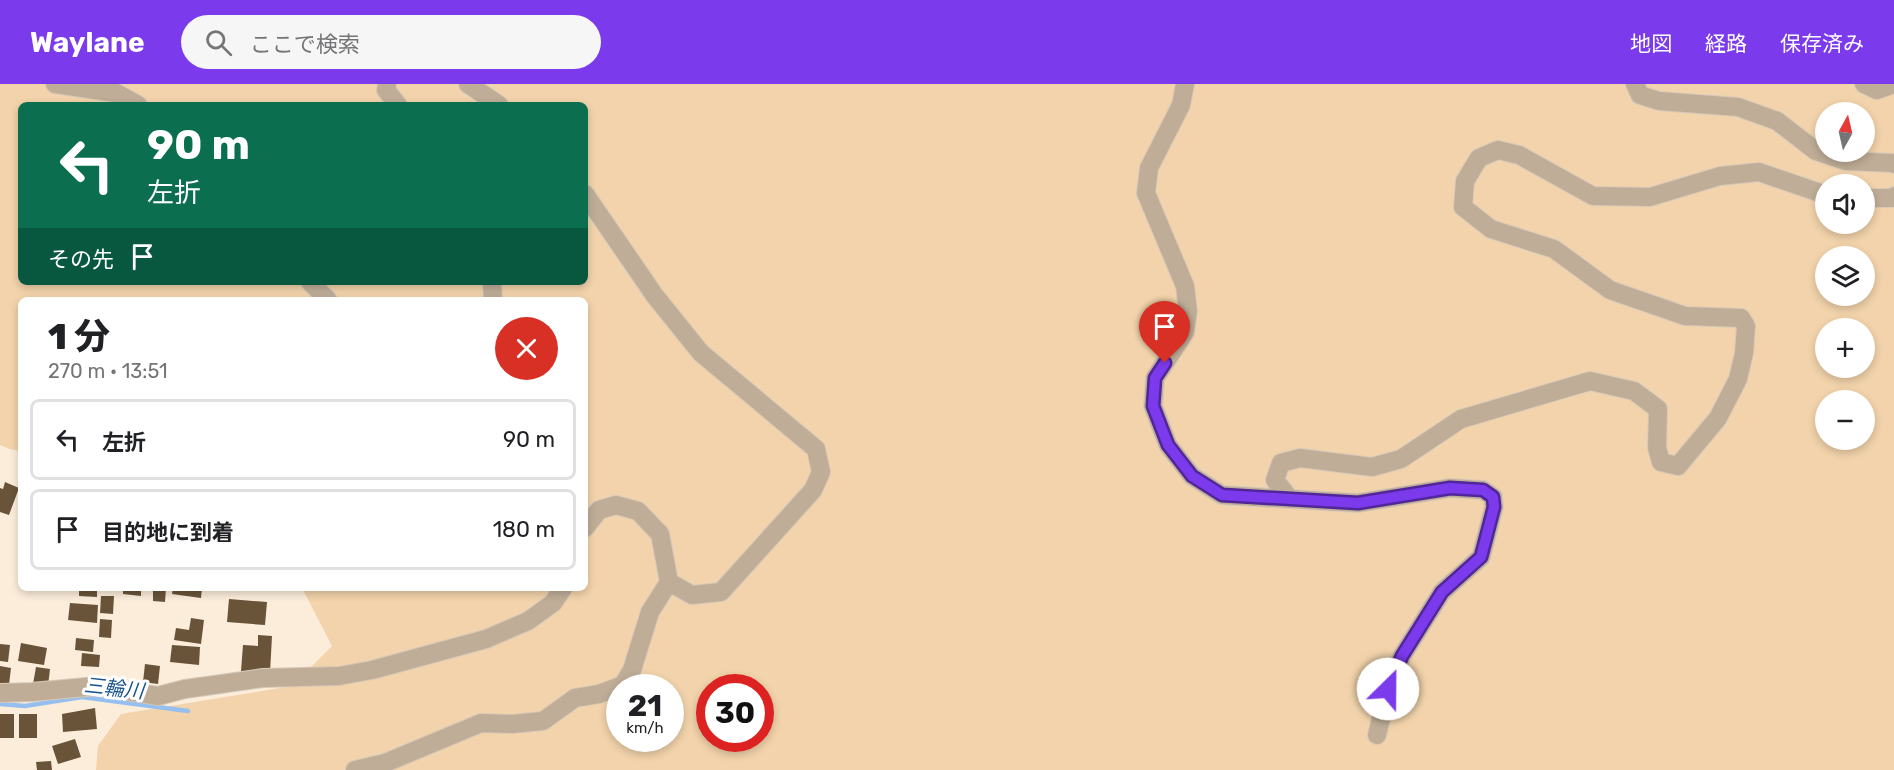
<!DOCTYPE html>
<html lang="ja">
<meta charset="utf-8">
<style>
:root{--surface:#fff;--page:#f6f6f6;--text:#202124;--muted:#757577;--line:#e0e0e0;--accent:#7c3aed}
body{margin:0;font-family:Rubik,"Noto Sans JP",sans-serif;background:var(--page);color:var(--text);height:100vh;display:flex;flex-direction:column;font-size:22px;white-space:nowrap}
*{box-sizing:border-box;margin:0}
p{font-size:20px;color:var(--muted)}
.icon{flex:none;width:33px;height:33px;fill:none;stroke:currentColor;stroke-width:2;stroke-linecap:round;stroke-linejoin:round}
.map{position:relative;flex:1;overflow:hidden}
.panel{position:absolute;left:18px;top:213px;width:570px;height:294px;display:flex;flex-direction:column;background:var(--surface);border-radius:9px;box-shadow:0 3px 9px #0003}
.panel>*{flex:none}
.hud{position:absolute;left:18px;top:18px;width:570px;height:183px;border-radius:9px;box-shadow:0 3px 9px #0003;background:#0b6e4f;color:#fff;overflow:hidden}
.needle{width:39px;rotate:8deg}
.fabs{position:absolute;left:1815px;top:18px;display:grid;gap:12px}
.fabs a{display:grid;place-items:center;width:60px;height:60px;border-radius:50%;background:var(--surface);box-shadow:0 3px 9px #0003;font-size:30px}
.speed{position:absolute;left:606px;top:590px;display:flex;gap:12px;font-size:30px;font-weight:700;text-align:center}
.speed>*{display:grid;place-content:center;width:78px;height:78px;border-radius:50%;background:var(--surface);box-shadow:0 3px 9px #0003;line-height:1}
.speed small{font-size:15px;font-weight:400}
.speed .limit{border:9px solid #d22;background:#fff;color:#111}
.pin{position:absolute;display:grid;place-items:center;width:51px;height:51px;color:#fff;margin:-62px -26px;border-radius:50% 50% 50% 0;rotate:-45deg;box-shadow:0 0 6px #0007}
.pin .icon{rotate:45deg}
.me{position:absolute;width:66px;margin:-33px;rotate:23deg;stroke-linejoin:round;filter:drop-shadow(0 0 4px #0008)}
.turn{display:flex;align-items:center;gap:21px;height:126px;padding:0 30px;font-size:27px}
.turn .icon{width:78px;height:78px;stroke-width:2.5}
.turn b{display:block;font-size:42px;line-height:51px}
.then{display:flex;align-items:center;height:57px;padding:0 30px;background:#0003;gap:12px;font-size:22px}
.round{display:grid;place-items:center;flex:none;width:63px;height:63px;border-radius:32px;background:var(--page)}
.summary{display:flex;align-items:center;justify-content:space-between;height:102px;padding:0 30px}
h1{font-size:36px;font-weight:800;line-height:45px}
ul{padding:0;list-style:none}
li{display:flex;align-items:center;gap:18px;height:81px;margin:0 12px 9px;padding:0 18px;border:3px solid var(--line);border-radius:9px}
li div{flex:1}
li b{display:block;font-size:22px}
li em{font-style:normal}
header{display:flex;align-items:center;gap:36px;box-sizing:border-box;height:84px;padding:0 30px;background:var(--accent);color:#fff}
header strong{font-size:28px}
nav{display:flex;gap:33px;margin-inline-start:auto;font-size:21px}
.search{width:420px;height:54px;background:var(--page);display:flex;align-items:center;gap:15px;box-sizing:border-box;padding:0 21px;border-radius:33px;color:var(--muted);font-size:22px}
.map>svg:first-child{display:block}
</style>
<header>
<strong>Waylane</strong>
<div class="search"><svg class="icon" aria-label="search" viewBox="0 0 24 24"><circle cx="10" cy="10" r="6"/><path d="M15 15l6 6"/></svg>ここで検索</div>
<nav><a>地図</a><a>経路</a><a>保存済み</a></nav>
</header>
<div class="map">
<svg width="1894" height="686" viewBox="0 0 1894 686">
<rect width="100%" height="100%" fill="#fceddb"/>
<path fill="#f2d3ab" fill-rule="evenodd" d="M 0,0 L 1894,0 L 1894,686 L 96,686 L 98,662 L 121,630 L 292,602 L 332,562 L 302,504 L 585,504 L 585,216 L 21,216 L 21,367 L 9,365 L 0,361 ZM 21,21 L 585,21 L 585,198 L 21,198 ZM 1826,28 L 1864,28 L 1864,68 L 1826,68 ZM 1826,100 L 1864,100 L 1864,140 L 1826,140 ZM 1826,172 L 1864,172 L 1864,212 L 1826,212 ZM 1826,244 L 1864,244 L 1864,284 L 1826,284 ZM 1826,316 L 1864,316 L 1864,356 L 1826,356 ZM 620,603 L 670,603 L 670,654 L 620,654 ZM 710,603 L 760,603 L 760,654 L 710,654 Z"/>
<g fill="none" stroke-linecap="round" stroke-linejoin="round">
<polyline stroke="#95bfee" stroke-width="4.5" points="0,620 25,622 82,613 188,627"/>
</g>
<g fill="#695439">
<polygon points="5,398 19,404 9,431 0,428 0,404 3,405"/>
<polygon points="79,504 97,504 97,513 79,512"/>
<polygon points="123,504 141,504 141,512 123,510"/>
<polygon points="153,504 166,504 165,518 153,517"/>
<polygon points="173,504 202,504 201,514 172,510"/>
<polygon points="101,512 114,512 113,530 100,529"/>
<polygon points="229,515 267,518 265,541 227,538"/>
<polygon points="70,519 98,521 97,539 68,536"/>
<polygon points="191,534 204,536 201,560 174,556 176,544 189,546"/>
<polygon points="100,535 112,536 111,554 99,553"/>
<polygon points="258,551 272,552 270,589 241,587 243,561 258,562"/>
<polygon points="76,554 94,556 93,568 75,566"/>
<polygon points="21,559 47,564 44,581 18,577"/>
<polygon points="0,560 10,561 8,578 0,577"/>
<polygon points="172,561 200,563 199,581 170,578"/>
<polygon points="82,569 100,571 99,583 81,582"/>
<polygon points="145,580 160,582 158,600 143,598"/>
<polygon points="0,582 11,584 9,601 0,600"/>
<polygon points="36,583 50,585 48,602 33,600"/>
<polygon points="95,624 97,645 63,648 62,630"/>
<rect x="0" y="630" width="14" height="24"/>
<rect x="19" y="630" width="18" height="24"/>
<polygon points="75,655 81,673 58,680 52,662"/>
<polygon points="51,677 52,686 37,686 36,678"/>
</g>
<g fill="none" stroke-linecap="round" stroke-linejoin="round">
<g stroke="#d7c9b8" stroke-width="20">
<g id="minor">
<polyline points="55,0 116,9 138,21"/>
<polyline points="387,0 386,6 398,21"/>
<polyline points="468,0 499,21"/>
<polyline points="1185,0 1181,21 1149,84 1146,109 1185,202 1188,227 1185,248 1155,294 1153,322 1168,361 1192,392 1222,411 1358,419 1450,404 1483,406 1493,413 1494,423 1481,473 1442,508 1402,572 1388,605 1377,651"/>
<polyline points="1635,0 1640,11 1659,17 1738,23 1777,37 1816,67 1846,77 1892,79 1894,80"/>
<polyline points="1864,0 1877,6 1894,0"/>
<polyline points="585,110 655,212 701,269 816,365 821,388 813,406 721,508 692,511 669,498"/>
<polyline points="1864,114 1892,114 1894,112"/>
<polyline points="310,198 328,216"/>
<polyline points="492,198 493,216"/>
<polyline points="1290,415 1275,396 1281,379 1300,374 1372,383 1401,375 1461,335 1590,297 1634,307 1658,325 1657,364 1661,378 1678,382 1718,334 1738,295 1744,269 1746,242 1741,234 1685,232 1610,206 1554,165 1491,145 1463,123 1465,97 1479,74 1498,66 1519,71 1593,112 1650,113 1720,92 1759,88 1826,111"/>
<polyline points="0,609 32,608 97,602 158,612 185,605 263,594 339,592 372,586 486,555 528,537 553,519 563,504"/>
<polyline points="355,686 385,679 481,639 512,640 543,637 575,614 599,610 623,601 632,586 650,528 669,498 660,450 638,427 616,421 599,426 585,444"/>
</g>
</g>
<use href="#minor" stroke="#bfad97" stroke-width="18"/>
</g>
<g fill="none" stroke-linecap="round" stroke-linejoin="round">
<g stroke="#51269a" stroke-width="15">
<polyline id="route" points="1165,279 1155,294 1153,322 1168,361 1192,392 1222,411 1358,419 1450,404 1483,406 1493,413 1494,423 1481,473 1442,508 1402,572 1388,605"/>
</g>
<use href="#route" stroke="#7c3aed" stroke-width="10"/>
</g>
<g text-anchor="middle" dominant-baseline="central" stroke-width="6" stroke-linejoin="round" paint-order="stroke">
<g font-size="20" font-style="italic" fill="#19548d" stroke="#fff">
<text transform="translate(114 604) rotate(6)">三輪川</text>
</g>
</g>
</svg>
<div class="fabs">
<a><svg class="needle" viewBox="-14 -14 28 28"><path d="M0-13l5 13h-10z" fill="#e53935"/><path d="M0 13l5-13h-10z" fill="#757577"/></svg></a>
<a><svg class="icon" aria-label="sound" viewBox="0 0 24 24"><path d="M4 9h4l5-4v14l-5-4H4zM17 9q2 3 0 6"/></svg></a>
<a><svg class="icon" aria-label="layers" viewBox="0 0 24 24"><path d="M12 4l9 5-9 5-9-5zM3 14l9 5 9-5"/></svg></a>
<a>+</a>
<a>−</a>
</div>
<div class="speed"><div>21<small>km/h</small></div><div class="limit">30</div></div>
<div class="pin" style="left:1165px;top:279px;background:#d93025"><svg class="icon" aria-label="arrive" viewBox="0 0 24 24"><path d="M6 21V4h12l-3 4 3 4H6"/></svg></div>
<svg class="me" style="left:1388px;top:605px" viewBox="-20 -20 40 40"><circle r="19" fill="#fff"/><path d="M0-13L10 11 0 6-10 11z" fill="#7c3aed"/></svg>
<div class="hud">
<div class="turn"><svg class="icon" aria-label="left" viewBox="0 0 24 24"><path d="M17 20v-9H6M10 6l-5 5 5 5"/></svg><div><b>90 m</b>左折</div></div>
<div class="then">その先<svg class="icon" aria-label="arrive" viewBox="0 0 24 24"><path d="M6 21V4h12l-3 4 3 4H6"/></svg></div>
</div>
<section class="panel">
<div class="summary"><div><h1>1 分</h1><p>270 m · 13:51</p></div><a class="round" style="background:#d93025;color:#fff"><svg class="icon" aria-label="close" viewBox="0 0 24 24"><path d="M6 6l12 12M18 6L6 18"/></svg></a></div>
<ul>
<li><svg class="icon" aria-label="left" viewBox="0 0 24 24"><path d="M17 20v-9H6M10 6l-5 5 5 5"/></svg><div><b>左折</b></div><em>90 m</em></li>
<li><svg class="icon" aria-label="arrive" viewBox="0 0 24 24"><path d="M6 21V4h12l-3 4 3 4H6"/></svg><div><b>目的地に到着</b></div><em>180 m</em></li>
</ul>
</section>
</div>
